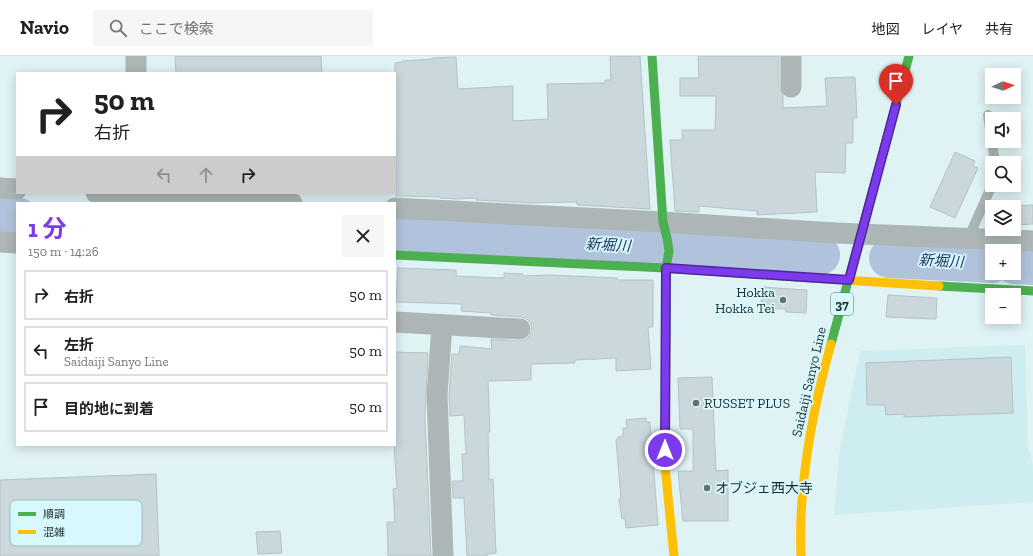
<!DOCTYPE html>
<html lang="ja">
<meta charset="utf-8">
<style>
:root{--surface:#fff;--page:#f6f6f6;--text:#202124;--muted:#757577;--line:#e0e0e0;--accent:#7c3aed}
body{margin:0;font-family:"Zilla Slab","Noto Sans JP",serif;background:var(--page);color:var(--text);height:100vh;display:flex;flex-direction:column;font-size:15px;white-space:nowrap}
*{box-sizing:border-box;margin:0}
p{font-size:13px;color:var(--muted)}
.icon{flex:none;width:22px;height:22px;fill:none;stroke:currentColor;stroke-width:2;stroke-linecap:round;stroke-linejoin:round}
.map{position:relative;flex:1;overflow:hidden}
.sheet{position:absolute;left:16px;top:146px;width:380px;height:244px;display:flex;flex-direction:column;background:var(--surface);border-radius:0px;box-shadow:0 2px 10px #0003}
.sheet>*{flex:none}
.hud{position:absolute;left:16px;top:16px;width:380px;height:122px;border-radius:0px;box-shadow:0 2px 10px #0003;background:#fff;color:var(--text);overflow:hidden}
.needle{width:26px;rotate:87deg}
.controls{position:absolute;left:985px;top:12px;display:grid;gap:8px}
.controls a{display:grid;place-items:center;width:36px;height:36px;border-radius:0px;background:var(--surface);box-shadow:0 2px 10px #0003;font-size:20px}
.pin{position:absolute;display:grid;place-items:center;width:34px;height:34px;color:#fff;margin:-41px -17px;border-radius:50% 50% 50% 0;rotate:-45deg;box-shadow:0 0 4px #0007}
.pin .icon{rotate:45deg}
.me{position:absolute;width:44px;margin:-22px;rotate:0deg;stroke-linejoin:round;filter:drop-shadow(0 0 3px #0008)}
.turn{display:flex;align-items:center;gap:14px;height:84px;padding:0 12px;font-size:18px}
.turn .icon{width:52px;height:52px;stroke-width:2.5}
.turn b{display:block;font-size:28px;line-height:34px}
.lanes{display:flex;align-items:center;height:38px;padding:0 12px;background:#0003;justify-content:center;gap:20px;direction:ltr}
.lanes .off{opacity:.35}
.round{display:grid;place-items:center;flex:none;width:42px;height:42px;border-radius:0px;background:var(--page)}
.summary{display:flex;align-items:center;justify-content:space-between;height:68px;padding:0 12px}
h1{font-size:24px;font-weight:700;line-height:30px;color:var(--accent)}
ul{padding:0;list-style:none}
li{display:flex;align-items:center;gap:12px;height:50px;margin:0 8px 6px;padding:0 4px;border:2px solid var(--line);border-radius:0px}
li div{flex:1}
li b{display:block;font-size:15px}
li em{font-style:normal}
header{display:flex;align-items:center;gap:24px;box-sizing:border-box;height:56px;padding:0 20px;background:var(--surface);border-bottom:1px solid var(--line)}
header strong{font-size:19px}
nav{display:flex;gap:22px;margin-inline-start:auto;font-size:14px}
.search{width:280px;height:36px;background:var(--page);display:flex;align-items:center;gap:10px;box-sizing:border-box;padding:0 14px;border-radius:0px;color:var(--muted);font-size:15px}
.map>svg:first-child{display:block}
</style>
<header>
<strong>Navio</strong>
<div class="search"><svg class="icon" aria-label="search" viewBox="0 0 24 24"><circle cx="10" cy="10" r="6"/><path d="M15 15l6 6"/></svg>ここで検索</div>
<nav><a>地図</a><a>レイヤ</a><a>共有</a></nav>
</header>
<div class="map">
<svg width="1033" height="500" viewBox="0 0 1033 500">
<rect width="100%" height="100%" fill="#dff2f4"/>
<polygon fill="#cdedf1" points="1025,289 1028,391 1033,410 1033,446 834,459 839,399 860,295"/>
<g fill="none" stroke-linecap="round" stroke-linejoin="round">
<polyline stroke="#b1c3dc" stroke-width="7" points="654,177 655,190"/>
<g stroke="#b1c3dc" stroke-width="40">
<polyline points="0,160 17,161"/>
<polyline points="395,178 820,199"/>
<polyline points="889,202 992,207"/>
<polyline points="1014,208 1033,209"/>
</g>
</g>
<g fill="#cad7db" stroke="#b5c2c6">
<polygon points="175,0 321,0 322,17 176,17"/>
<polygon points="610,0 640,0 650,153 577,149 577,146 531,147 476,144 477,142 457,143 440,142 440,141 396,140 395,7 403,6 402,5 432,3 432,2 456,1 458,33 513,30 513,65 548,63 547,28 605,27 605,24 611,24"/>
<polygon points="698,0 779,0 779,31 783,39 783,52 827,50 825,22 855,21 857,62 853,62 853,87 846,87 845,117 815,116 817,156 757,159 757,155 699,150 699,156 675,155 670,84 682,84 682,74 715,74 716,40 680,40 680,22 699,22"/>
<polygon points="955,96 975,105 973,110 978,112 955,162 930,151"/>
<polygon points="1033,149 1033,168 1014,169 1014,151 992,151 992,170 988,170 987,156 989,151"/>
<polygon points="398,212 456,214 456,220 504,222 504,217 523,218 523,220 549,219 617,222 618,224 653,224 653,271 648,271 651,313 616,315 616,302 575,304 575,307 531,308 531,324 488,325 490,376 488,376 489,424 493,423 496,497 487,498 487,500 467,500 464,442 453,442 452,425 463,425 462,398 466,398 464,359 450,360 449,339 452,298 459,298 460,290 492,293 491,283 519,285 525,284 530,279 532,274 531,268 527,263 521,261 491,259 491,257 461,255 462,248 396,246"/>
<polygon points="762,231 807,234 806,257 786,256 786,253 761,252"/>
<polygon points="888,239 937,242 936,263 886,261"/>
<polygon points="395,296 428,297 425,361 431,500 388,500 387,466 395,466 393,433 397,432 394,389"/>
<polygon points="1011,301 1013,357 904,361 904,358 886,359 885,349 867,349 866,307"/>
<polygon points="712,321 716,415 728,414 728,465 683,465 678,415 693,415 693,373 680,373 678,322"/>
<polygon points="646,362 646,366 650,366 658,469 626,472 625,462 622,463 619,443 621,443 616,384 618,383 618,381 623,380 623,372 627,372 626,364"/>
<polygon points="156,418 159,500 0,500 0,424"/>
<polygon points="280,475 282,497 258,498 256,476"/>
</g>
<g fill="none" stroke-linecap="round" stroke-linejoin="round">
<g stroke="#adb6b6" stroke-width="10">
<polyline points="988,59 995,107"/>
<polyline points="968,183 992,129"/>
</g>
<g stroke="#adb6b6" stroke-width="21">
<polyline points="791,0 791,31"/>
<polyline points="136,17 136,0"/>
<polyline points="0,132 17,133"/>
<polyline points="96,137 292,147"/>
<polyline points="395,152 663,166 836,177 1033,185"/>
<polyline points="0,186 17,187"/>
<polyline points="395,266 520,273"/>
<polyline points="442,269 437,339 443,500"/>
</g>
<g stroke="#4caf50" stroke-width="9">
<polyline points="652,0 663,166 667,182 669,195 666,212 666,283"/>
<polyline points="395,199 666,212 812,222"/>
<polyline points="939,230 1033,235"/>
<polyline points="831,288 909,0"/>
</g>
<g stroke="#ffc107" stroke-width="9">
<polyline points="812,222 939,230"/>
<polyline points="666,283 665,410 674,500"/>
<path d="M 801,500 C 798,429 812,356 831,288"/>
</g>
</g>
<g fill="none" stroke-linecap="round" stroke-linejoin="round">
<g stroke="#51269a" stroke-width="10">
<polyline id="route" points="665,394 666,212 849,224 896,49"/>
</g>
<use href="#route" stroke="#7c3aed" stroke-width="7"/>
</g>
<g fill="#627172" stroke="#d7f8fc" stroke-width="1.5">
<circle cx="783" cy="244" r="4"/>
<circle cx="696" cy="347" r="4"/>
<circle cx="707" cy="432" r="4"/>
</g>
<g text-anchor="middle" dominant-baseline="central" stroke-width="3.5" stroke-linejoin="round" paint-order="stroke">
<rect fill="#d7f8fc" stroke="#56686a" stroke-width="1" x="831" y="237" width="22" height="22" rx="3"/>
<g font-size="13" font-weight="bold" fill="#1e2b2c">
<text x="842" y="248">37</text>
</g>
<g font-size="14" fill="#1e2b2c" stroke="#d7f8fc" text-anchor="start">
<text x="775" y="236" text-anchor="end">Hokka<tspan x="775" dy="16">Hokka Tei</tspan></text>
<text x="704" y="347">RUSSET PLUS</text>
<text x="715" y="432">オブジェ西大寺</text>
</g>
<g font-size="14" fill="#1e2b2c" stroke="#d7f8fc">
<text transform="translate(809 326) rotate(-77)">Saidaiji Sanyo Line</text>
</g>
<g font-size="15" font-style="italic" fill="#1b2f5c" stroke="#d7f8fc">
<text transform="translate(608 189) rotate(3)">新堀川</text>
<text transform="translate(941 205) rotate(3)">新堀川</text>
</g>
</g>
<rect x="10" y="444" width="132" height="46" rx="6" fill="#d7f8fc" stroke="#a0babe" stroke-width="1"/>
<rect x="18" y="456" width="18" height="4" fill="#4caf50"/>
<rect x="18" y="474" width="18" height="4" fill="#ffc107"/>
<g font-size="11" fill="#1e2b2c">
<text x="43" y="462">順調</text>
<text x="43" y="480">混雑</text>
</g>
</svg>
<div class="controls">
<a><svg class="needle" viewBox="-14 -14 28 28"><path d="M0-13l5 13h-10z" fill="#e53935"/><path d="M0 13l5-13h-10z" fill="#757577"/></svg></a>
<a><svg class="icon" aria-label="sound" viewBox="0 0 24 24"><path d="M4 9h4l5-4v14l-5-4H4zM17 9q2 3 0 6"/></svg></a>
<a><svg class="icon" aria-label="search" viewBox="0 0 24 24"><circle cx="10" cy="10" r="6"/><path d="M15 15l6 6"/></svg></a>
<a><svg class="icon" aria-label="layers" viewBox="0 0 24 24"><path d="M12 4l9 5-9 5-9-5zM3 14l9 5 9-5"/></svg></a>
<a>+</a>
<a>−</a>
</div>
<div class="pin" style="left:896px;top:49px;background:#d93025"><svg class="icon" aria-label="arrive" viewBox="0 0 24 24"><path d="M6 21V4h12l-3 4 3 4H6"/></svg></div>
<svg class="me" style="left:665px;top:394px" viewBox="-20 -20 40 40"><circle r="17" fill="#7c3aed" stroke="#fff" stroke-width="3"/><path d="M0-11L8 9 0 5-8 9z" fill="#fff"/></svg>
<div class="hud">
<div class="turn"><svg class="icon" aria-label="right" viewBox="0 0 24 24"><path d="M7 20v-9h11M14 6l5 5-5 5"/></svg><div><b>50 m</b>右折</div></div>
<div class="lanes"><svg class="icon off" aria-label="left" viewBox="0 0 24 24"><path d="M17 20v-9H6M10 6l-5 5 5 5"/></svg><svg class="icon off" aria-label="ahead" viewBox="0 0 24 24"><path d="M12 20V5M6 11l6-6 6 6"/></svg><svg class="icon" aria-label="right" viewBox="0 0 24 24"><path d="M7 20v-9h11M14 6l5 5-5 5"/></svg></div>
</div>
<section class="sheet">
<div class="summary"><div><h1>1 分</h1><p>150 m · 14:26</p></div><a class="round"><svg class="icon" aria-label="close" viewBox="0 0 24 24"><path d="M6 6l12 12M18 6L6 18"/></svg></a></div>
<ul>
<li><svg class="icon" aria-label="right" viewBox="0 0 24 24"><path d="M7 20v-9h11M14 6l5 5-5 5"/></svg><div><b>右折</b></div><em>50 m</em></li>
<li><svg class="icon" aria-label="left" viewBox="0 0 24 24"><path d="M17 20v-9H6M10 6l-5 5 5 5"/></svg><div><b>左折</b><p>Saidaiji Sanyo Line</p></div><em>50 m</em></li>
<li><svg class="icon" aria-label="arrive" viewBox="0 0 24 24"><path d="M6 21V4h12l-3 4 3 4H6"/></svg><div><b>目的地に到着</b></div><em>50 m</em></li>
</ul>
</section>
</div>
